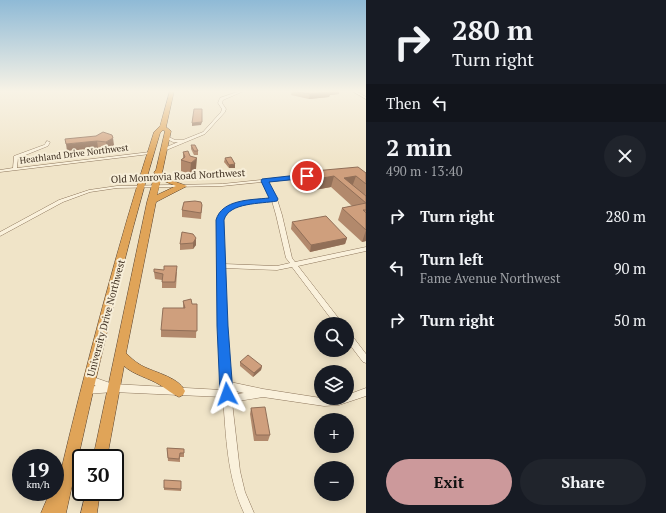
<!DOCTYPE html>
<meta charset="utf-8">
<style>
:root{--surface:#171b24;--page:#20242c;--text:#f1f3f6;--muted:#9ea1a6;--accent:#cc999b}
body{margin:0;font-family:"PT Serif",serif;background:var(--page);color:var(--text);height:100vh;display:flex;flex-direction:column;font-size:15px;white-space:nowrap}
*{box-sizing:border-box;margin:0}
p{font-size:13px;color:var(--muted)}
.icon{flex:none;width:22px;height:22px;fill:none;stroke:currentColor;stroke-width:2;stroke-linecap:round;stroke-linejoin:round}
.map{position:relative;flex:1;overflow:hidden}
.sheet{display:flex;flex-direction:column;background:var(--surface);width:300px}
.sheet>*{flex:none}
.guide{background:#171b24;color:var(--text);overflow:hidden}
.controls{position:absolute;left:314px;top:317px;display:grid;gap:8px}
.controls a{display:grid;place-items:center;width:40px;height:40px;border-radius:50%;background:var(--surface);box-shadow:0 2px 10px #0003;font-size:20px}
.speed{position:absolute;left:12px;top:449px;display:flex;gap:8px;font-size:20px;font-weight:700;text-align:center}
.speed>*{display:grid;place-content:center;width:52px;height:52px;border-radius:50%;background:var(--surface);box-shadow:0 2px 10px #0003;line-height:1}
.speed small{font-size:10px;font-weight:400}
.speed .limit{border:2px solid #111;border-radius:6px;background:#fff;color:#111}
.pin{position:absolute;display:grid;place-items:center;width:34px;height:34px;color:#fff;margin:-17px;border:2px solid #fff;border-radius:50%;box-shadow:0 1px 4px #0007}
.me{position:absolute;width:44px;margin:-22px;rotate:356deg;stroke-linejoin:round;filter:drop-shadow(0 0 3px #0008)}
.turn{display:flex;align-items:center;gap:14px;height:84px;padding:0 20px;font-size:18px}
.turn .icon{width:52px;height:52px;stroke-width:2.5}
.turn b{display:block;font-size:28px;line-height:34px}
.then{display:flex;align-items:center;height:38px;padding:0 20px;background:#0003;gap:8px;font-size:15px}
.round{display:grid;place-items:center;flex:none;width:42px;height:42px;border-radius:21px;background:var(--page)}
.overview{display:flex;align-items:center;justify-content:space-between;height:68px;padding:0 20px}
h1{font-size:24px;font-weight:700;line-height:30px}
.cta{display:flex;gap:8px;margin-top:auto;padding:8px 20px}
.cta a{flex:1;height:46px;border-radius:24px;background:var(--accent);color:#111;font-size:16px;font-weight:700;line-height:46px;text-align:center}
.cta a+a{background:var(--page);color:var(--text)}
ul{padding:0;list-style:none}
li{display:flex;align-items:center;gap:12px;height:52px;padding:0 20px}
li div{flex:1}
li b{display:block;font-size:15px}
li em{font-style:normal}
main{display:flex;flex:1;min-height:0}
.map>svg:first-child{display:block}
</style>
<main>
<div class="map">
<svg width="366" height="513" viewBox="0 0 366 513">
<rect width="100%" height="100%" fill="#f0e4c8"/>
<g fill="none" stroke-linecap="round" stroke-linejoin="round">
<g stroke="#8d765c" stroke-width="1">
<g id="minor">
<polygon points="240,91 244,91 223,100 222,103 226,109 225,112 205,134 164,151 162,151 162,149 178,142 173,142 165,138 165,136 167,136 175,140 183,140 203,132 221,112 222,109 218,103 220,98"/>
<polygon points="352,91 356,91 366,97 366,99"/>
<polygon points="47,141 50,142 48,146 18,158 17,168 150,152 152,153 150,154 0,172 0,170 13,168 14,156 44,145 45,144"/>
<path d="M 309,175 L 311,175 L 311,177 L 267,182 L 277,199 L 282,215 L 292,258 L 295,262 L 366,247 L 366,251 L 298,266 L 343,324 L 335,324 L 292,267 L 277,270 L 224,268 L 230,382 L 263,389 L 321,398 L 347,398 L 347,395 L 366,388 L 366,396 L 339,405 L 324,406 L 263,397 L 232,402 L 240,471 L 245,492 L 254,513 L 244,513 C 227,477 226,436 223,397 L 113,392 L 87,394 L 84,393 L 83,390 L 84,387 L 96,386 L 87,382 L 86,380 L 87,378 L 90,376 L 113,384 L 222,390 L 219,324 L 217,220 C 228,198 250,201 271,198 L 262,182 L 222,186 L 117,188 L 90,192 L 63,202 L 2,235 L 0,236 L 0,232 L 59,200 L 89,190 L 117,186 L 222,184 ZM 272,201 L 276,215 L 286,258 L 290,263 L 277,266 L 224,264 L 223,220 C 232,201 254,203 272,201 ZM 231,390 L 244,393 L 231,395 Z"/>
<polygon points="347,332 350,333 366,354 366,363 363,362 347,341"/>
</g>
</g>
<g stroke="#5b4430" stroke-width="1">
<g id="highway">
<path d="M 170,91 L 174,91 L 166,127 L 171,131 L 162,173 L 168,179 L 187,186 L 156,202 L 126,353 C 130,357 134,361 139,364 C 151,372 178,376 185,391 L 183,395 L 179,397 C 172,394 167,389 160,385 C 149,378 134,375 124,366 L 107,458 L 93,458 L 147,202 L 155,174 L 154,172 L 156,170 L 165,131 L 163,130 L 160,133 C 122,258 94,386 66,513 L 41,513 L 50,492 L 55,492 L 55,484 L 58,483 C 86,365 117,247 154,132 L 160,126 ZM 161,179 L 164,181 L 176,186 L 157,195 Z"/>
<polygon points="86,492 100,492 97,513 81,513"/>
</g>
</g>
<use href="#minor" fill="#faf1dc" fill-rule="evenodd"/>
<use href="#highway" fill="#e0a458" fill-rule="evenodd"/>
</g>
<g fill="#b2896c">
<polygon points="292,91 339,94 330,95 329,97 309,99 291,95"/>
<polygon points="96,136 114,145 107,150 98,148 67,151"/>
<polygon points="191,145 198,151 198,155 194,155 191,149"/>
<polygon points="183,152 196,169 190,174 181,171 181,160 183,158"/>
<polygon points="225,158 235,168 229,168 224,162"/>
<polygon points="303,172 366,173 366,241 362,242 338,220 342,208 352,206 331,187 309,191 301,183"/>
<polygon points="202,205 201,219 182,217 182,210"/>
<polygon points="292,222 347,238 345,244 310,252 291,229"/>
<polygon points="196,238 196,245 193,249 180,250 180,244"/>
<polygon points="154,272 177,272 176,288 162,288 162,280 155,279"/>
<polygon points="183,301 192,304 197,304 196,338 161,337 161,330 183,308"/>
<polygon points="240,362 262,366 261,370 253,377 240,366"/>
<polygon points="251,408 270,435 268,441 254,441 250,414"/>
<polygon points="167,448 184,449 184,457 180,457 180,462 168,461"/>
<polygon points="181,481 181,491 164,490 164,488"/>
</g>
<g fill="#916f58">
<polygon points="327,91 339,91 339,94 330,95 329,97 309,99 310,94"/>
<polygon points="202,122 201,125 192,126 192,123"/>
<polygon points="113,138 114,145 107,150 106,142"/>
<polygon points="97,141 98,148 67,151 66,144"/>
<polygon points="197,158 196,169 190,174 191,163"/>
<polygon points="235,164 235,168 229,168 229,165"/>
<polygon points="334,176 331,187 309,191 311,180"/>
<polygon points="356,176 352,187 344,178"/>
<polygon points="366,230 366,241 362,242"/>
<polygon points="196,238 196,245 193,249 193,243"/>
<polygon points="347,238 345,244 310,252 311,245"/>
<polygon points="262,366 261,370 253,377 254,373"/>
</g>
<g fill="#cf9f7d" stroke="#916f58">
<polygon points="292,91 327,91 330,92 310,94"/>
<polygon points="194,109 202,109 202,122 192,123"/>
<polygon points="103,132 112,135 113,138 106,142 97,141 66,144 65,139 96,136"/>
<polygon points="191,145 195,145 198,151 194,151"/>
<polygon points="188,151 190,156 197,158 191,163 181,160 185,157 183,152"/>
<polygon points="231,157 235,164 229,165 225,158"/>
<polygon points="358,167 366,173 366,184 356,176 344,178 366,196 366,210 363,210 366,213 366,230 342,208 366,203 334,176 311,180 303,172"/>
<polygon points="195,201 201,202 202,205 201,213 182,210 184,202"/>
<polygon points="326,216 347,238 311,245 292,222"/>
<polygon points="182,232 193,234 196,238 193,243 180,244"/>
<polygon points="164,266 177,266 175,282 162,282 163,274 154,272 154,269 164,270"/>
<polygon points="191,299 192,304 197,304 197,331 161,330 163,308 185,308 183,301"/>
<polygon points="248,355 262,366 254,373 240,362"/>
<polygon points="265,407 270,435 256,435 251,408"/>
<polygon points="167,448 184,449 184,453 180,453 179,459 168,458"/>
<polygon points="164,480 181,481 181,489 164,488"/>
</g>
<linearGradient id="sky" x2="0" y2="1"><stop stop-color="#8fbad6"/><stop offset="0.56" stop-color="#f8f3e6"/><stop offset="1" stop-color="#f8f3e6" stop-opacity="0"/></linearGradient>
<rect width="366" height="163" fill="url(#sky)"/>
<path fill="#1a73e8" stroke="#114b97" d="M 307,174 L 309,175 L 309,178 L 269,182 L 278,199 L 277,201 C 261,204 229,202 224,220 L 228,326 L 233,394 L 231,398 L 227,399 L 222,398 L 220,394 L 217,326 L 216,220 C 222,199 251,200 269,198 L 261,181 L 262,179 Z"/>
<g text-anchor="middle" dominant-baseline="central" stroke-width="4" stroke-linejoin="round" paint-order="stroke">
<g font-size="9" fill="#3d2e20" stroke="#f7eed8">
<text transform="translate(74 154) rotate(-7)">Heathland Drive Northwest</text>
</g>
<g font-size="10" fill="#3d2e20" stroke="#f7eed8">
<text transform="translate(178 176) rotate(-3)">Old Monrovia Road Northwest</text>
<text transform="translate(106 318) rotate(-75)">University Drive Northwest</text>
</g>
</g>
</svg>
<div class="controls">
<a><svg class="icon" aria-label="search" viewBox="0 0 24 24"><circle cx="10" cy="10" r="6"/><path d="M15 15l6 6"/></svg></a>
<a><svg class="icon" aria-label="layers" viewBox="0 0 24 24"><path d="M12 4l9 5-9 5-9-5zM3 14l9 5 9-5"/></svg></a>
<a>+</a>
<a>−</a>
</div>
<div class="speed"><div>19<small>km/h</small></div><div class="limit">30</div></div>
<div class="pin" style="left:307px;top:176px;background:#d93025"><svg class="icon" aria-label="arrive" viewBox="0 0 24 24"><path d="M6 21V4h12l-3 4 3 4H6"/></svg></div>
<svg class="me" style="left:227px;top:394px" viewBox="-20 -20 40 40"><path d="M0-17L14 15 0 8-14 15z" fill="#1a73e8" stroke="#fff" stroke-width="4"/></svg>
</div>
<section class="sheet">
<div class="guide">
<div class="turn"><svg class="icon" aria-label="right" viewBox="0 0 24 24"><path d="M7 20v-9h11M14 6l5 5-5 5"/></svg><div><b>280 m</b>Turn right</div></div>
<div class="then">Then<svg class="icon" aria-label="left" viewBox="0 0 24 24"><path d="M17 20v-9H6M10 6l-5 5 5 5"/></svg></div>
</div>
<div class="overview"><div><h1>2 min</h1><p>490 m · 13:40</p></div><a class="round"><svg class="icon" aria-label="close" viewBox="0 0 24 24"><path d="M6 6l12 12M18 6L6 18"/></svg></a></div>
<ul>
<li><svg class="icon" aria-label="right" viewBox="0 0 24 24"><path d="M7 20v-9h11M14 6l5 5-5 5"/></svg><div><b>Turn right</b></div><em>280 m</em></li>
<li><svg class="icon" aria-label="left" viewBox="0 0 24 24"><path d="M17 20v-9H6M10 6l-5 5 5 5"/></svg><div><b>Turn left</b><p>Fame Avenue Northwest</p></div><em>90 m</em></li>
<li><svg class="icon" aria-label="right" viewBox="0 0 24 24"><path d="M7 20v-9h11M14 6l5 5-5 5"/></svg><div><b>Turn right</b></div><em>50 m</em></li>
</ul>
<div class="cta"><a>Exit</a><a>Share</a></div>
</section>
</main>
